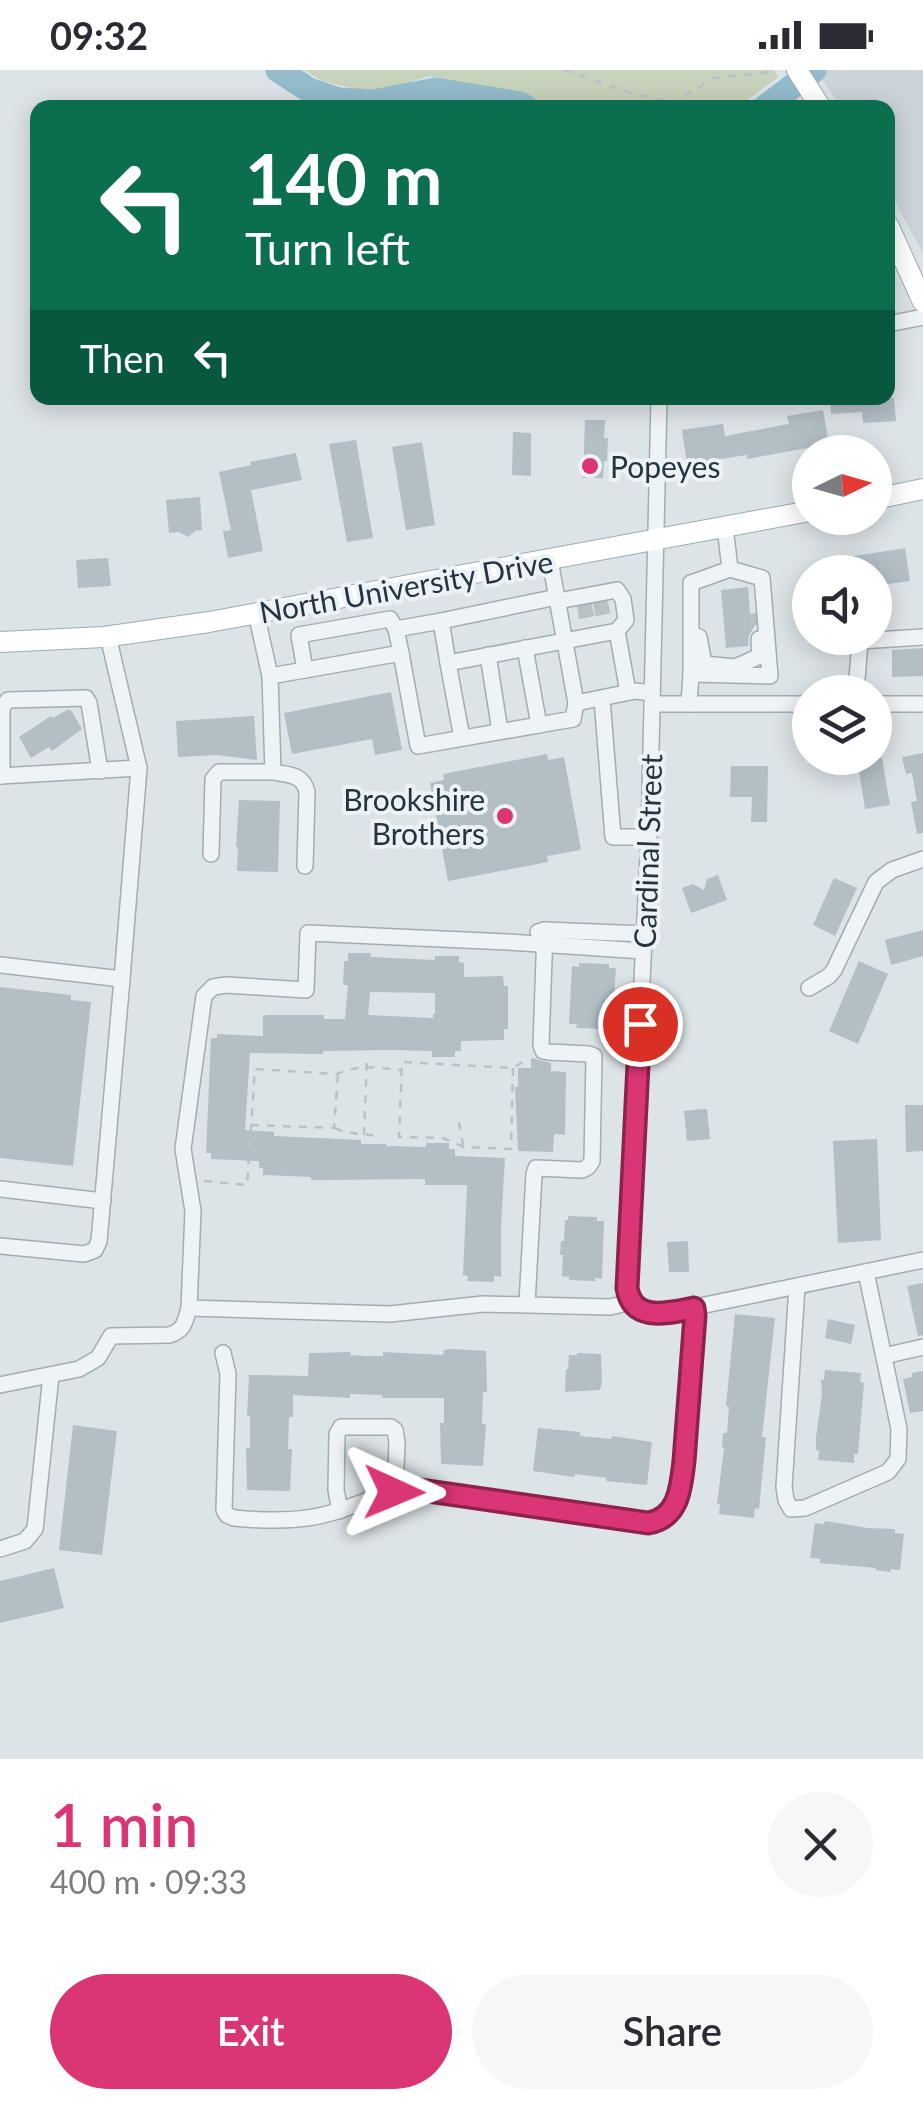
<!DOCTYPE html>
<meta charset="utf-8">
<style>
:root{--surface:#fff;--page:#f7f7f7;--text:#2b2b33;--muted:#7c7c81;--accent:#da3574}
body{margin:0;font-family:Lato,sans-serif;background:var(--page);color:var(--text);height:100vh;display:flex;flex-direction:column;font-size:38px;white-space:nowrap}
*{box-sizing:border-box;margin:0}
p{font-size:32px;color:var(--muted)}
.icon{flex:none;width:55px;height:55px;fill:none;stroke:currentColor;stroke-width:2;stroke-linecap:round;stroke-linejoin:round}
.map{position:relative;height:1689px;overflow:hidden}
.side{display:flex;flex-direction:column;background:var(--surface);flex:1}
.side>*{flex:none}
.guide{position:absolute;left:30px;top:30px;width:865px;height:305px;border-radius:20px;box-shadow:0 5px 25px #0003;background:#0b6e4f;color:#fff;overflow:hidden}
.needle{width:65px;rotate:85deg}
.buttons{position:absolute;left:792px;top:365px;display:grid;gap:20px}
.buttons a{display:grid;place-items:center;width:100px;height:100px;border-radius:50%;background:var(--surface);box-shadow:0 5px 25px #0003;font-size:50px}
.pin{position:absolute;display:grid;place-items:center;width:85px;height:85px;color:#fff;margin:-42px;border:5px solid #fff;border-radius:50%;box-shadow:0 2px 10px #0007}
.me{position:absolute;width:110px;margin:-55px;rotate:91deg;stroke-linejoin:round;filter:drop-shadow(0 0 8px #0008)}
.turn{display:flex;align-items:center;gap:35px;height:210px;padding:0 50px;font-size:45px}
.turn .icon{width:130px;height:130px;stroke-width:2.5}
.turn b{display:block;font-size:70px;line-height:85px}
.then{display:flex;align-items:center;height:95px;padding:0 50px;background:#0003;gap:20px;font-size:38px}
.round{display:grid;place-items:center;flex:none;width:105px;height:105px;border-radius:52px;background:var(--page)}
.head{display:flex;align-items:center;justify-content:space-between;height:170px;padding:0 50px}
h1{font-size:60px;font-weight:600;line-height:75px;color:var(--accent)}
.primary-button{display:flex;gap:20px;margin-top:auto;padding:20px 50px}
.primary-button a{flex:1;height:115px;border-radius:60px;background:var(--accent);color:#fff;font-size:40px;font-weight:600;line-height:115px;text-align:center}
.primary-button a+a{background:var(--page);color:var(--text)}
.status{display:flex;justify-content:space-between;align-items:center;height:70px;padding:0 50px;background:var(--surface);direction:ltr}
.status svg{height:28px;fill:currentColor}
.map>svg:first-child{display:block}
</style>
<div class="status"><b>09:32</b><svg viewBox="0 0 49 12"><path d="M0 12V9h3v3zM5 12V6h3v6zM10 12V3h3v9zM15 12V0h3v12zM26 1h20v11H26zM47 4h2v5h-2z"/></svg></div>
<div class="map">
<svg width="923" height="1689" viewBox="0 0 923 1689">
<rect width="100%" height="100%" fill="#dde4e8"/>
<polygon fill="#cad4da" points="816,0 923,0 923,184 888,118 888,38 840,37"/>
<polygon fill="#c8d3bd" points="304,0 774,0 778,7 738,37 542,38 523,26 429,6 388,20 360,20 322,11"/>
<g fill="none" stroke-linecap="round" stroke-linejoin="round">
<g stroke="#94bccc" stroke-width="25">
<polyline points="278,0 309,20 339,30 373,32 436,20 520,34 526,38"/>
<polyline points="764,38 814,0"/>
</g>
</g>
<g fill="#b3bec5" fill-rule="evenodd">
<polygon points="830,328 894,328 896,351 863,353 862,342 831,344"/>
<polygon points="823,340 829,374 747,389 747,385 687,394 682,360 723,354 725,366 789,354 787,346"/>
<polygon points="585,350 605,350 604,368 608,368 607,391 604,391 603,408 583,408"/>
<polygon points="513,362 531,363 531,406 512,405"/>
<polygon points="356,370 373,468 347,472 329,374"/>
<polygon points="422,372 435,455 406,460 392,377"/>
<polygon points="296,383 302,410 251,420 263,481 228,488 223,461 231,460 219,402 251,395 250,392"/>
<polygon points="200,427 202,460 195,461 188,467 179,462 169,463 166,430"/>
<polygon points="905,478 910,511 875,516 875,502 844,502 842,488"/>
<polygon points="108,488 111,516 78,518 76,490"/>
<polygon points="748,517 750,544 754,544 755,555 749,565 748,576 726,578 721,520"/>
<polygon points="923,578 923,606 892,607 892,580"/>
<polygon points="391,622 402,680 375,685 372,669 292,684 284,643"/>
<polygon points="67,640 71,640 82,659 52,681 49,677 31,688 19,667 51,646 52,648"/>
<polygon points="254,646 257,690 217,685 178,687 176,651"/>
<polygon points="923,683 923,763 917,764 911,732 923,730 917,731 912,703 906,704 902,687"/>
<polygon points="547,684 548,690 564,687 581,780 547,786 548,792 448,811 430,713 444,710 443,704"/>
<polygon points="857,688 882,688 890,735 865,739"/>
<polygon points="731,696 768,696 767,752 751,752 752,727 730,727"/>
<polygon points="239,730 280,731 278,802 237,801 238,778 236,776"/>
<polygon points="718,805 727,830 691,843 682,818 693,814 704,820 707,809"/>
<polygon points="834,808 857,818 835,866 813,855"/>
<polygon points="923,860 923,886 891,895 885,870"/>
<path d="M 348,883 L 371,883 L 370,887 L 435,890 L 435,886 L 459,886 L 459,892 L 464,893 L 464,907 L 503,906 L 504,916 L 508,916 L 508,959 L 504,959 L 504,970 L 461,971 L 461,981 L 455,981 L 455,987 L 432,987 L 432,981 L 392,980 L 323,981 L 323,984 L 250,983 L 245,1060 L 274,1062 L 274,1066 L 361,1070 L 361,1074 L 386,1074 L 386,1076 L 426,1077 L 426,1073 L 449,1073 L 449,1079 L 455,1079 L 455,1086 L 505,1088 L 501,1156 L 501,1207 L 494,1206 L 494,1212 L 467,1211 L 468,1206 L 463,1205 L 467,1115 L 425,1115 L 425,1109 L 318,1110 L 311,1110 L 311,1107 L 263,1105 L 263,1098 L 259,1098 L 259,1091 L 211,1089 L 211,1083 L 206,1083 L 211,968 L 217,968 L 217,964 L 263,966 L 263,946 L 267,945 L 323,945 L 324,949 L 345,949 L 348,915 L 343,915 L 344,891 L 348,891 ZM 370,922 L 435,923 L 435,944 L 433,944 L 433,948 L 368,945 Z"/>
<polygon points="859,891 888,904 858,974 829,961"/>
<polygon points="579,893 609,894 609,898 616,898 612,956 606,956 606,959 576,958 577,954 569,954 572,896 579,897"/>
<polygon points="0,917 71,925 71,930 91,932 73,1096 0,1088"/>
<polygon points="531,988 551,993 551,1001 566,1002 565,1065 554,1064 553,1082 518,1081 515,1017 518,1017 518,998 531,998"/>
<polygon points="905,1035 923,1035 923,1081 906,1082"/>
<polygon points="702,1039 707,1039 710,1069 687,1071 684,1041"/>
<polygon points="877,1069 881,1170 838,1173 833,1071"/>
<polygon points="568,1146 597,1147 597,1151 604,1151 602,1209 595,1208 595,1211 569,1210 569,1207 562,1206 563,1185 560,1185 561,1171 564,1171 565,1150 568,1150"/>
<polygon points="688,1171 689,1202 669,1202 667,1172"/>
<polygon points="923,1213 923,1265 918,1266 907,1216"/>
<polygon points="735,1244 775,1248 762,1367 766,1367 759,1439 755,1438 754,1448 719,1444 720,1434 717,1434 724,1378 722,1378 723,1363 727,1363 729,1337 726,1336"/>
<polygon points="828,1249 855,1255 851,1274 825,1268"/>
<polygon points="451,1279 486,1281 487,1322 483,1322 482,1354 486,1354 483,1396 441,1394 440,1353 444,1353 444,1328 382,1328 382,1325 350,1324 350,1328 293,1325 293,1347 289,1347 288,1379 292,1379 290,1421 247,1420 246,1378 250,1378 250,1346 247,1346 249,1305 308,1306 309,1283 351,1282 350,1285 366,1286 383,1286 383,1282 443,1285 444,1280"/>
<polygon points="577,1283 601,1284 602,1312 600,1320 565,1322 566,1299 568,1299 569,1285 577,1285"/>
<polygon points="825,1300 861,1303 860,1312 864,1313 858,1384 854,1384 854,1393 818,1390 819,1381 816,1380 816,1367 822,1324 821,1309 824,1310"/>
<polygon points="923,1301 923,1341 910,1343 903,1309 912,1307 912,1303"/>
<polygon points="73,1355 117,1361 102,1485 59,1480"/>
<polygon points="538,1358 580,1362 580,1366 611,1369 612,1366 652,1372 647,1415 606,1411 607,1408 575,1404 574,1407 533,1401"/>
<polygon points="825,1451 868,1458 895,1459 895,1463 904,1464 900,1500 891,1499 890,1502 876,1500 876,1498 820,1493 820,1489 810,1488 815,1453 824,1454"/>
<polygon points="54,1498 64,1538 0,1553 0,1511"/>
</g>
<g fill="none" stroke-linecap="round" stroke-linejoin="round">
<g stroke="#b8c1c6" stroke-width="15" stroke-dasharray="15 8" stroke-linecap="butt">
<polyline points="600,530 603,546"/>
<polyline points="584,533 587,549"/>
<polyline points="757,543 758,555"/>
</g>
<g stroke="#a2acb2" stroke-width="18">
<g id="minor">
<polyline points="888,254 923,247"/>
<path d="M 659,328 L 649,767 L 627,1218 C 631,1239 646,1244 666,1243 L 923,1190"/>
<polyline points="725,457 730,499 762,508 770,606 691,604 691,513 730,499"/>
<polyline points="550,490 576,633 635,621 652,623"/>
<polyline points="557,527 441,551 448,593 617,561"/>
<polyline points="558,531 617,520 623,529 626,550 617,561 628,622"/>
<polyline points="256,543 270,606 305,600 299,565 390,549 396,559 441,551"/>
<polyline points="694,565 699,567 704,594 735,597 760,586 759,569"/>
<polyline points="108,566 139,698"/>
<polyline points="525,578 539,655"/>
<polyline points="401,583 418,676 573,649 576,633"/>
<polyline points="488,585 500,661"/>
<polyline points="448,593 462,668"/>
<polyline points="305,600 401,583 396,559"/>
<polyline points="691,604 689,634 810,634"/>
<path d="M 270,606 L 273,702 C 289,705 303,704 307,722 L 305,796"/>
<polyline points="856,622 860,571 923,567"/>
<polyline points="602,629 613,767 649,767"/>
<polyline points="652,634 689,634"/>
<polyline points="875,634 923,634"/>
<polyline points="0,706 139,698 122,909 0,895"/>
<polyline points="2,706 2,637 8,630 86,628 89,633 100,701"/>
<polyline points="211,784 213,709 219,702 273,702"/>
<polyline points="538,862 545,860 644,864"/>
<polyline points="809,918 829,906 834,900 876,812 892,800 923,789"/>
<polyline points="0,1119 103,1131"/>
<polyline points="0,1176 84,1184 95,1180 99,1171 122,909"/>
<polyline points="797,1216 784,1417 786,1430 791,1439 805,1438 888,1402 898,1389 899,1359 866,1202"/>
<polyline points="631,1232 610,1237 483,1234 390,1244 189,1238 193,1141 183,1079 204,926 213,917 226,915 306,920 308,863 508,872 643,881"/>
<polyline points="527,1234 534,1104 536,1098 582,1100 588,1097 592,1091 594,986 589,984 548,982 543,981 541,975 545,860"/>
<path d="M 223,1283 L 228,1304 L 224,1440 L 227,1445 L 234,1448 C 265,1451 301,1452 331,1443 C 356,1436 385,1422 409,1419 L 648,1453 L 662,1450 L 673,1438 L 678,1429 L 684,1391 L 696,1258 L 693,1238"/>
<polyline points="884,1286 923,1277"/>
<path d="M 0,1315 L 79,1299 L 98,1288 L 111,1266 L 169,1265 C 184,1261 185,1252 189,1238"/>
<polyline points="340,1441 336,1420 337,1364 341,1357 391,1357 395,1360 397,1373 395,1422"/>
<polyline points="0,1479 25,1471 35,1459 51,1305"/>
</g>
</g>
<g stroke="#9babb5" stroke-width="22">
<g id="major">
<polyline points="797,0 821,38"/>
<polyline points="888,155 923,232"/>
<polyline points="875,429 923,419"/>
<polyline points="0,572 104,567 209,552 810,441"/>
</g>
</g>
<g stroke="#bbc2c7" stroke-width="2.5" stroke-dasharray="8 8" stroke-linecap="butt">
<polyline points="564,0 628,22 673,33 714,8 765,3 770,0"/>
<polyline points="513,998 511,1079 464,1077 443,1068 399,1067 402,992 513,998 528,989"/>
<polyline points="459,1052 463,1075"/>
<polyline points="251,1055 334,1058 338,1005"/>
<polyline points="335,1058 344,1062 378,1066"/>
<polyline points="364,1065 367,987"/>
<path d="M 204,1111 L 247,1115 L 255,999 L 337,1004 C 359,994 379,998 402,1000"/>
</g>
<use href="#minor" stroke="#f0f3f6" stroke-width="15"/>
<use href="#major" stroke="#fff" stroke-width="20"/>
</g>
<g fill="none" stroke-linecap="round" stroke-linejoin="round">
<g stroke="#8e224b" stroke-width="25">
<path id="route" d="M 394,1422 L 421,1420 L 648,1453 C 679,1448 681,1417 684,1391 L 695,1246 L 694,1238 C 668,1243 633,1253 627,1218 L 640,954"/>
</g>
<use href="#route" stroke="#da3574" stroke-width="18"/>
</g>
<g fill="#da3574" stroke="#ecf2f6" stroke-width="4">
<circle cx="590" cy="396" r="10"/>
<circle cx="505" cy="746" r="10"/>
</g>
<g text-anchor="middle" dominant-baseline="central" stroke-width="8" stroke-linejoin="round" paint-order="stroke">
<g font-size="30" fill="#253540" stroke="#ecf2f6" text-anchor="start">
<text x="610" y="396">Popeyes</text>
<text x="485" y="729" text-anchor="end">Brookshire<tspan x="485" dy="34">Brothers</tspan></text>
</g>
<g font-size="30" fill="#253540" stroke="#ecf2f6">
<text transform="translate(406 516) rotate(-10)">North University Drive</text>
<text transform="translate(647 781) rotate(-88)">Cardinal Street</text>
</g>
</g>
</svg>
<div class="buttons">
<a><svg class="needle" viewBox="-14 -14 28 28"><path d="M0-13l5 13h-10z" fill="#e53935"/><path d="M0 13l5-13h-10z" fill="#7c7c81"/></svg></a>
<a><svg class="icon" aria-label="sound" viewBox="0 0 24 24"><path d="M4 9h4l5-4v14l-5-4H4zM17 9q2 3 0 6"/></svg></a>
<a><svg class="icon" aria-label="layers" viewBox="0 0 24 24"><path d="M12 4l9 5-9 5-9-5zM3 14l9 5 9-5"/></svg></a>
</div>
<div class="pin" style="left:640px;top:954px;background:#d93025"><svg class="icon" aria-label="arrive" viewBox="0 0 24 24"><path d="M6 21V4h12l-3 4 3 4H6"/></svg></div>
<svg class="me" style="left:394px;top:1422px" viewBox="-20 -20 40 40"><path d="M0-17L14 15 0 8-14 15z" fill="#da3574" stroke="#fff" stroke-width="4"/></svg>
<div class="guide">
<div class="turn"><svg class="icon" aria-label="left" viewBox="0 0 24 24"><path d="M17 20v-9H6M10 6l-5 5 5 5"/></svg><div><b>140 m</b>Turn left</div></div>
<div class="then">Then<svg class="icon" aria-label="left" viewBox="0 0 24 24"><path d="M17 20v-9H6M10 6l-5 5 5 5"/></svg></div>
</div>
</div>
<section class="side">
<div class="head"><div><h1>1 min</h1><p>400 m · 09:33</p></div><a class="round"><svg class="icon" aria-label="close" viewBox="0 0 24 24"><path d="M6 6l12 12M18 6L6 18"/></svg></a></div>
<div class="primary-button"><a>Exit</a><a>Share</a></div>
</section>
